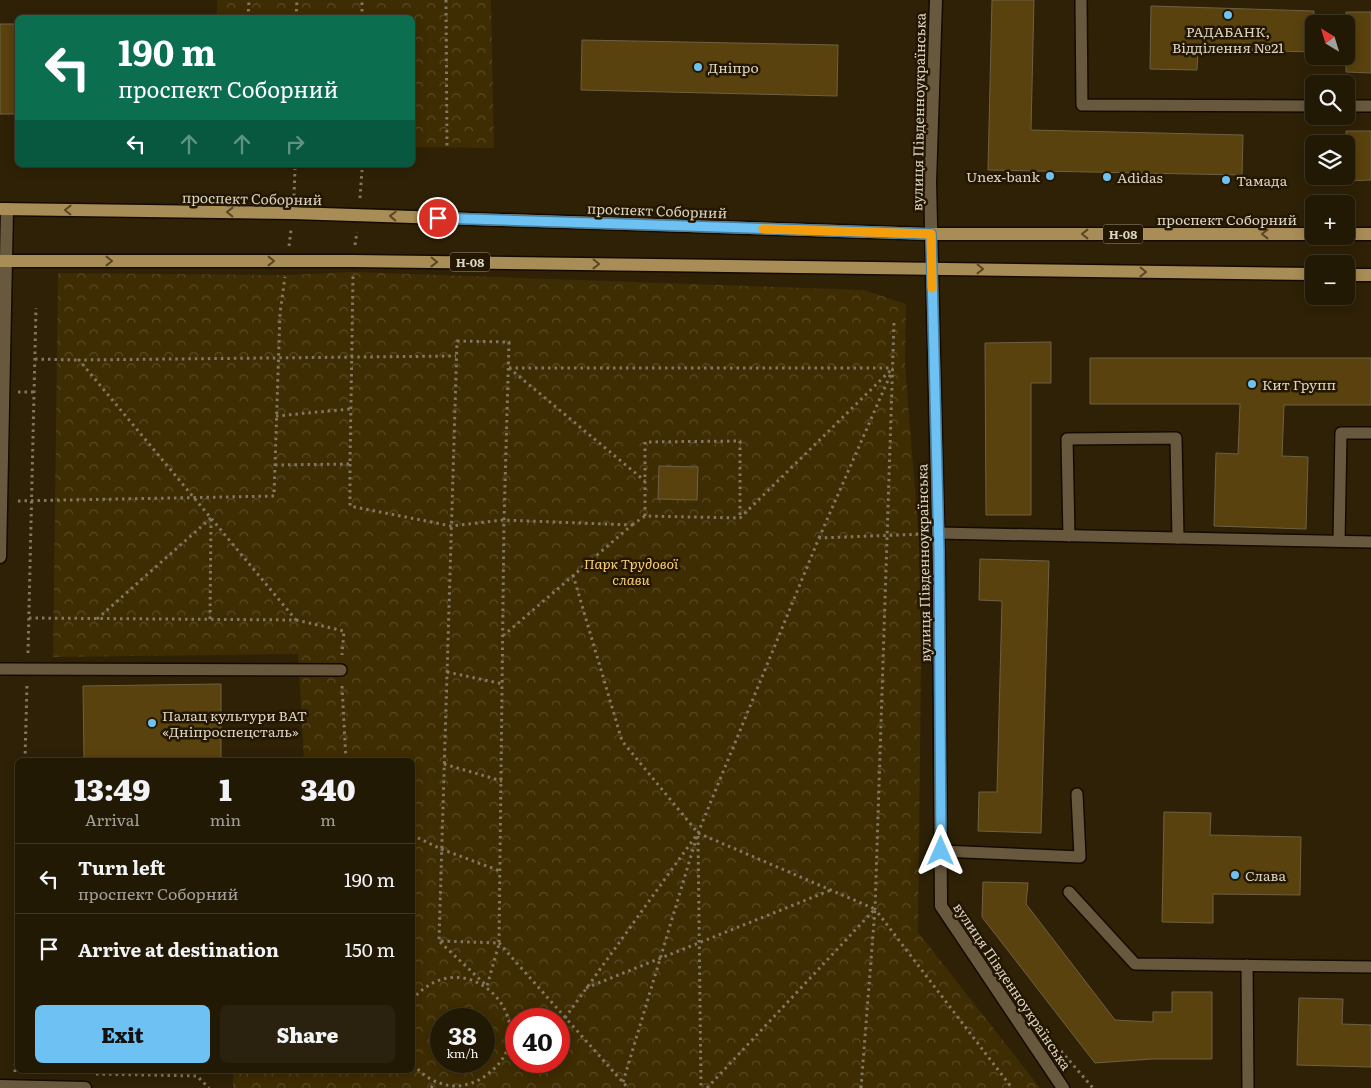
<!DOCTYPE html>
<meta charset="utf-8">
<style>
:root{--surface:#221904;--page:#2a220e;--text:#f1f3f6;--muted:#a2a09a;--line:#3f3826;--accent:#6ec2f3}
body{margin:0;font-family:Literata,serif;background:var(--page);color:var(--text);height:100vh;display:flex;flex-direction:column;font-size:19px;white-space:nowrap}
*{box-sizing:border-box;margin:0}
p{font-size:16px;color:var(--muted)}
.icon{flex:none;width:28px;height:28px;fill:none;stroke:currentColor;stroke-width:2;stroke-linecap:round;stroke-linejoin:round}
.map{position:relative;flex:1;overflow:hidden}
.details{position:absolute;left:15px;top:758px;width:400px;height:315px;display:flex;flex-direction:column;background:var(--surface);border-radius:8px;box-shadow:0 2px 12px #0003,0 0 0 1px var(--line)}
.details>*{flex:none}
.hud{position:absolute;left:15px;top:15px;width:400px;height:152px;border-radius:8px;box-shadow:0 2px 12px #0003,0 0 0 1px var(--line);background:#0b6e4f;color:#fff;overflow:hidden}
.needle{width:32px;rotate:322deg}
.tools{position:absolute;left:1305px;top:15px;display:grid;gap:10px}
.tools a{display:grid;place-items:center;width:50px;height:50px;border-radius:8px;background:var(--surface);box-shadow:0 2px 12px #0003,0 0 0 1px var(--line);font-size:25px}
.speed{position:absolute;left:430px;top:1008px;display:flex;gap:10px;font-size:25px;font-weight:700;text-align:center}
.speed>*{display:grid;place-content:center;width:65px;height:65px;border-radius:50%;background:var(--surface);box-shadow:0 2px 12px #0003,0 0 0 1px var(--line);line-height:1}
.speed small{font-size:12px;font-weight:400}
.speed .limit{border:8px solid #d22;background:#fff;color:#111}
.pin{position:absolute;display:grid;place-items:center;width:42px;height:42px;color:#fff;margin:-21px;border:2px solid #fff;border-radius:50%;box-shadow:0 1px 5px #0007}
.me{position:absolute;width:55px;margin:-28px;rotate:0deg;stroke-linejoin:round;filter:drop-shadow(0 0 4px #0008)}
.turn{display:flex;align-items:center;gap:18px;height:105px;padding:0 20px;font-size:22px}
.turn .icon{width:65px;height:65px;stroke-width:2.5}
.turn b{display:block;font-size:35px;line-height:42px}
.lanes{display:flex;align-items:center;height:48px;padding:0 20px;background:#0003;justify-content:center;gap:25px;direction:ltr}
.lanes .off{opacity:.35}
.eta{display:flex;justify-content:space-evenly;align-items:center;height:85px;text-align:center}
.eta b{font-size:30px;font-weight:800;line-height:35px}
.action{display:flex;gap:10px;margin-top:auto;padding:10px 20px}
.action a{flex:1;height:58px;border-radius:8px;background:var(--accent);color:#111;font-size:20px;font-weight:800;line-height:58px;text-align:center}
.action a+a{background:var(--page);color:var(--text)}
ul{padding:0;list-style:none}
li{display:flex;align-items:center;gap:15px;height:70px;padding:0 20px;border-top:1px solid var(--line)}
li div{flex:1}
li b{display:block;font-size:19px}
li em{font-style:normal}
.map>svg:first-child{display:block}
</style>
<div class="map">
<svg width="1371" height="1088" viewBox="0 0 1371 1088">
<defs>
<pattern id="park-crowns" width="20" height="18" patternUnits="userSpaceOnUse" patternTransform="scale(1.25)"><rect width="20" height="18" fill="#3e2c02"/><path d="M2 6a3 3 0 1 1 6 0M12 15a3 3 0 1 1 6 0" fill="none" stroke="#594a25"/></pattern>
</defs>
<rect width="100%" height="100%" fill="#2e2106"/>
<g fill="url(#park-crowns)" fill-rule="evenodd">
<polygon points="217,0 491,0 494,148 413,147 412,18 217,17"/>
<path d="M 353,272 L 864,290 L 906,304 L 905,364 L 922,578 L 918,932 L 1040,1088 L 233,1088 L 233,1070 L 412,1070 L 412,760 L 304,760 L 298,654 L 53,657 L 58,273 L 285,275 ZM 441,1019 L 484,1019 L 484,1061 L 441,1061 ZM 516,1019 L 559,1019 L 559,1061 L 516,1061 Z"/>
</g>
<g fill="#59420e" stroke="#6f6045">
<polygon points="992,0 1034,0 1031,130 1243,135 1242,175 988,170"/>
<polygon points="1151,6 1314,11 1314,52 1198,49 1197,70 1150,69"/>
<polygon points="1346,12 1371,12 1371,73 1346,72"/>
<rect x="0" y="24" width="18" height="90"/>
<polygon points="582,40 838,45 837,96 581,90"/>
<polygon points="1346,131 1371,131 1371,180 1346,181"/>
<polygon points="1051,342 1051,383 1031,383 1031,515 986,515 985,343"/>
<polygon points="1090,358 1371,358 1371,405 1284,405 1282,456 1308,457 1306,529 1214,526 1216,453 1238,454 1240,404 1090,404"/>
<polygon points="659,466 698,467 697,500 658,499"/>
<polygon points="980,559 1049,561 1041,833 978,831 979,792 997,792 1002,601 979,600"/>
<polygon points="221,684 221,760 84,760 83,686"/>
<polygon points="1164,812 1211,813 1210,835 1301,837 1300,895 1213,894 1213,923 1162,922"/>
<polygon points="983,882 1028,883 1026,904 1115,1020 1153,1022 1153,1012 1172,1012 1172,992 1212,992 1212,1059 1152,1059 1095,1063 982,917"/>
<polygon points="1299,998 1343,999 1342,1024 1371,1025 1371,1067 1297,1065"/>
</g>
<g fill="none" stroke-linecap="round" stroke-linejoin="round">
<g stroke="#160a00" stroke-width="14">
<g id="service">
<polyline points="1081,0 1082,105 1314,106"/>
<polyline points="1346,106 1371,106"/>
<polyline points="938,533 1371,542"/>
<polyline points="1069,536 1067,439 1176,438 1178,538"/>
<polyline points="1339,541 1341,433 1371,433"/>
<polyline points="0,669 341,670"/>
<polyline points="941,851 1080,857 1077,794"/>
<polyline points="1069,892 1135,964 1371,967"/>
<polyline points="1247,965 1248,1088"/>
</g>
</g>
<g stroke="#160a00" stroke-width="15">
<polyline id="minor" points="0,1086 85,1088"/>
</g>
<g stroke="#160a00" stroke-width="15">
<g id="tertiary">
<polyline points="936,0 930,182 939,570 941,906 1063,1088"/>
<polyline points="0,557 7,209"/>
</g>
</g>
<g stroke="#160a00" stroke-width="15">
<g id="primary">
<polyline points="0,209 293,213 931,234 1314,234"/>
<polyline points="1346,234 1371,234"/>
<polyline points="0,261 353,261 1314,274"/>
<polyline points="1346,275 1371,275"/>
</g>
</g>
<g stroke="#827762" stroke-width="3" stroke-dasharray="2.5 4" stroke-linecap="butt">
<polyline points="446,0 447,148"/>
<polyline points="248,18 249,0"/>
<polyline points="296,18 297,0"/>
<polyline points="362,18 362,0"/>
<polyline points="294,196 295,169"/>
<polyline points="360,198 362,170"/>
<polyline points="355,245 357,232"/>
<polyline points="289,246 291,230"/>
<polyline points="894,323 875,909 1012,1088"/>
<polygon points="457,341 509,342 504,520 499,943 439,941"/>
<polyline points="35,359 79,360"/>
<polyline points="509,368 893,368"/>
<polyline points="509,368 645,481"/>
<polyline points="18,392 34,392"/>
<polyline points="276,416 350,409"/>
<polyline points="350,464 350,506 451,526 504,520 632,525 504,635"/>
<polyline points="275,465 350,464 353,276"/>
<polyline points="18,501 274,496 280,313 285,277"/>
<polyline points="645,516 645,442 740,441 740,518"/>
<polyline points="632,525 645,516 740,518 892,369"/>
<polyline points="819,538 892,371"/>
<polyline points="573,575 622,741 698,833 875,909 707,1088"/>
<polyline points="29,618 296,620 79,360 456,356"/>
<polyline points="97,619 211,518"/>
<polyline points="210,619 211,519"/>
<polyline points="296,620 344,631 342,655"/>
<polyline points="28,653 36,308"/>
<polyline points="447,672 503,684"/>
<polyline points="342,686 346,760"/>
<polyline points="25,760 27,684"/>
<polyline points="444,764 502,781"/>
<polyline points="412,835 441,849 500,871"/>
<polyline points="698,836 701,1088"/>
<polyline points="440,942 487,986 499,944"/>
<polyline points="499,943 628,1088"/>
<polyline points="586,988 831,890"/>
<path d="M 412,1000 C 467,935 550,1026 489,1073 C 481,1080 470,1085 458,1086 C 441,1087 421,1076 412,1062"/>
<polyline points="565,1018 698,833 819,538 922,534"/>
<polyline points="1061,1051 1093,1088"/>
<polyline points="15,1072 18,990"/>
<polyline points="96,1074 197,1076 209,1088"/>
<polyline points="623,1082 697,836"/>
<polyline points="431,1088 435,1082"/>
<polyline points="861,1088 875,909"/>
</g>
<use href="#service" stroke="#68593e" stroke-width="11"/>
<use href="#minor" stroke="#68593e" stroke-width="12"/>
<use href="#tertiary" stroke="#68593e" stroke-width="12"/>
<use href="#primary" stroke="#a98d57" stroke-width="12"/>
</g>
<defs><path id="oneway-chevron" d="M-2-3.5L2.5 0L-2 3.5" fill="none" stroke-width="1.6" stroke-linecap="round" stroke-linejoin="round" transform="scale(1.25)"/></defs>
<g stroke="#594623">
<use href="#oneway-chevron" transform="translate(68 210) rotate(-179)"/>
<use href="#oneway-chevron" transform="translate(230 212) rotate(-179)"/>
<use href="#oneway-chevron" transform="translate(393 216) rotate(-178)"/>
<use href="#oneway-chevron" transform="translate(1085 234) rotate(180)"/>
<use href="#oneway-chevron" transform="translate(1265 234) rotate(180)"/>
<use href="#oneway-chevron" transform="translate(109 261)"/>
<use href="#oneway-chevron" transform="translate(271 261)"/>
<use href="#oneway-chevron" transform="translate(434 262) rotate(1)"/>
<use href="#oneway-chevron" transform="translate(596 264) rotate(1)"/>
<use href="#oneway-chevron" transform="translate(980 269) rotate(1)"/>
<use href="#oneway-chevron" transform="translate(1143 272) rotate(1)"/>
</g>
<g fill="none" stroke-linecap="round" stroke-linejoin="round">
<g stroke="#487e9e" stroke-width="12">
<polyline id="route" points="438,218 931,234 939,552 941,851"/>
</g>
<use href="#route" stroke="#6ec2f3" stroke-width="9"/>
<polyline stroke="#f59e0b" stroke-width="9" points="763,229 931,234 932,288"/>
</g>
<g fill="#6ec2f3" stroke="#241700" stroke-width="2">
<circle cx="1228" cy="15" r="5"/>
<circle cx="698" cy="67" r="5"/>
<circle cx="1050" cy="176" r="5"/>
<circle cx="1107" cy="177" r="5"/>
<circle cx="1226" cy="180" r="5"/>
<circle cx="1252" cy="384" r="5"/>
<circle cx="152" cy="723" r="5"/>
<circle cx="1235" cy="875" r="5"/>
</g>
<g text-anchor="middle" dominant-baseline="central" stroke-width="5" stroke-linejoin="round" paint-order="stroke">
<g fill="#241700" stroke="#a49b89" stroke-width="1">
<rect x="1103" y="224.5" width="40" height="19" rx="4"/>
<rect x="450" y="252.5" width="40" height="19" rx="4"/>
</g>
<g font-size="12" font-weight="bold" fill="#dbd3c4">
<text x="1123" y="234">Н-08</text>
<text x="470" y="262">Н-08</text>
</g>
<g font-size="14" fill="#dbd3c4" stroke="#241700" text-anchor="start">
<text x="1228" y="31" text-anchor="middle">РАДАБАНК,<tspan x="1228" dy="16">Відділення №21</tspan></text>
<text x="708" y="67">Дніпро</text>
<text x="1040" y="176" text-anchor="end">Unex-bank</text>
<text x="1117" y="177">Adidas</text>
<text x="1236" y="180">Тамада</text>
<text x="1262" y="384">Кит Групп</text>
<text x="162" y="715">Палац культури ВАТ<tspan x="162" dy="16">«Дніпроспецсталь»</tspan></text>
<text x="1245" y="875">Слава</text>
</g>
<g font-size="14" fill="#dbd3c4" stroke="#241700">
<text transform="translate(918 112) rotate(-89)">вулиця Південноукраїнська</text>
<text transform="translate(252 198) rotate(1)">проспект Соборний</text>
<text transform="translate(657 210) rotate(2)">проспект Соборний</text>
<text x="1227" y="219">проспект Соборний</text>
<text transform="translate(923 563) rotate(-91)">вулиця Південноукраїнська</text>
<text transform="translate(1013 986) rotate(56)">вулиця Південноукраїнська</text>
</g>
<g font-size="14" font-style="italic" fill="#fbcd72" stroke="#241700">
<text x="631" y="563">Парк Трудової<tspan x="631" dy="16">слави</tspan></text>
</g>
</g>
</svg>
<div class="tools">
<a><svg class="needle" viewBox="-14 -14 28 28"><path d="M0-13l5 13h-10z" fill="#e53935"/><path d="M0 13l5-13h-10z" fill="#a2a09a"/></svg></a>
<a><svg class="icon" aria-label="search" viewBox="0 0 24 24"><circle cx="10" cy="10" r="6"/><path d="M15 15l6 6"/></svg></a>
<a><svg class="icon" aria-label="layers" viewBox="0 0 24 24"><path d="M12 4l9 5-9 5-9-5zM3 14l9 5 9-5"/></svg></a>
<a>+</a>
<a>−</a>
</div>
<div class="speed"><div>38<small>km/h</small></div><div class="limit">40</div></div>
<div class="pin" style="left:438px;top:218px;background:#d93025"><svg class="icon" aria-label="arrive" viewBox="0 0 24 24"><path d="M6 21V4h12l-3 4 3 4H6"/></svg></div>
<svg class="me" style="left:941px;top:851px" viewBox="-20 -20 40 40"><path d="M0-17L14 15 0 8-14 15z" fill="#6ec2f3" stroke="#fff" stroke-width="4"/></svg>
<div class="hud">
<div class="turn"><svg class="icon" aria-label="left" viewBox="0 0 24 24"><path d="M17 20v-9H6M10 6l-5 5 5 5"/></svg><div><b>190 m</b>проспект Соборний</div></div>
<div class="lanes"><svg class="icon" aria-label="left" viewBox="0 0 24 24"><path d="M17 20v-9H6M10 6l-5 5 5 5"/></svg><svg class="icon off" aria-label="ahead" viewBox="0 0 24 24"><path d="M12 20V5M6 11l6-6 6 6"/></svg><svg class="icon off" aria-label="ahead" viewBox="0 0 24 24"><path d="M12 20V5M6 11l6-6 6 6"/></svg><svg class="icon off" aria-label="right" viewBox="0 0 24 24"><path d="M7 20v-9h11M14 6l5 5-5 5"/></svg></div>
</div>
<section class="details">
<div class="eta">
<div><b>13:49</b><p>Arrival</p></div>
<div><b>1</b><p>min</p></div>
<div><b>340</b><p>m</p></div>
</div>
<ul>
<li><svg class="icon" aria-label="left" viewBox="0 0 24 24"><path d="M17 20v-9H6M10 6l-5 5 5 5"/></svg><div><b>Turn left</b><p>проспект Соборний</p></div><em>190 m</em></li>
<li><svg class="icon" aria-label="arrive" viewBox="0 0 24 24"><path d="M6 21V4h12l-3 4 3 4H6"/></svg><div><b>Arrive at destination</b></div><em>150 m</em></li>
</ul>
<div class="action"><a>Exit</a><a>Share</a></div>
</section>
</div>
